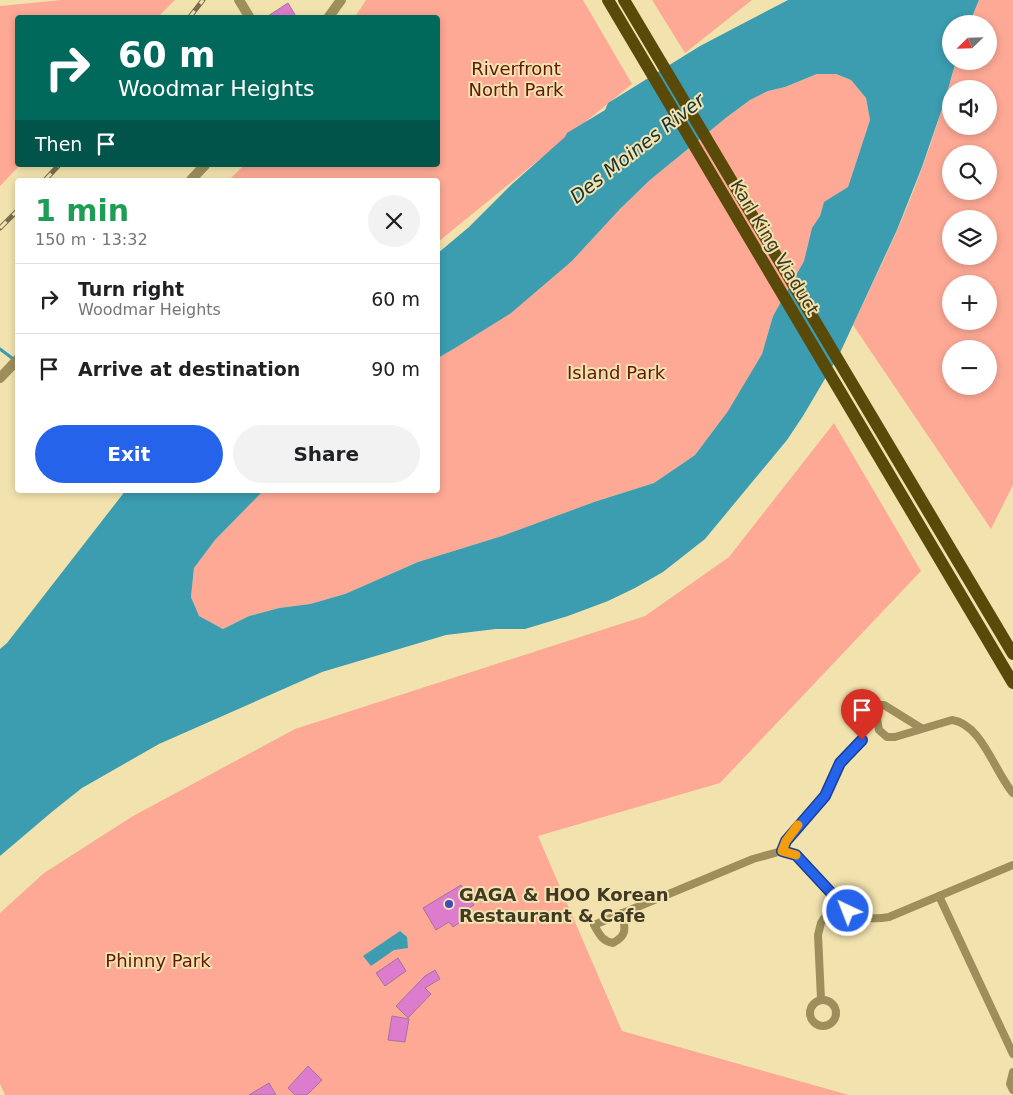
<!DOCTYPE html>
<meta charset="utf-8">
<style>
:root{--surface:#fff;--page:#f2f2f2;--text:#202124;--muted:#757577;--line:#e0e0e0;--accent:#2563eb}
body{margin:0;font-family:"DejaVu Sans",sans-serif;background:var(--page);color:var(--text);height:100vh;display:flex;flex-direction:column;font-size:19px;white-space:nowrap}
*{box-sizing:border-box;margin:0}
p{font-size:16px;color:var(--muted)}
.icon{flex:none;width:28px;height:28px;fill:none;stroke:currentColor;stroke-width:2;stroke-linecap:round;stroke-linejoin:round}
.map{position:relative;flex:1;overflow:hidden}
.panel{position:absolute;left:15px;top:178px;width:425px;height:315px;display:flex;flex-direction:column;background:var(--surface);border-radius:5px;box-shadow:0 2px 8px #0003}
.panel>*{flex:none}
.top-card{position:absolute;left:15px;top:15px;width:425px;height:152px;border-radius:5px;box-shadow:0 2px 8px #0003;background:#00695c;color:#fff;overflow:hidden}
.needle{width:32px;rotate:247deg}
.fabs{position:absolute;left:942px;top:15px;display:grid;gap:10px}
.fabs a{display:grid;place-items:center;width:55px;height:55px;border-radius:50%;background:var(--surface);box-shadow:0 2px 8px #0003;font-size:25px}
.pin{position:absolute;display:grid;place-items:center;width:42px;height:42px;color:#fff;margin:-51px -21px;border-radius:50% 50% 50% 0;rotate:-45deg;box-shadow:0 0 5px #0007}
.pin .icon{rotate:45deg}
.me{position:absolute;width:55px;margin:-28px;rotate:317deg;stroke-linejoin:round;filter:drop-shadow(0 0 4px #0008)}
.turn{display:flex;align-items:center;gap:18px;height:105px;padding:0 20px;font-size:22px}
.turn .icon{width:65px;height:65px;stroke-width:2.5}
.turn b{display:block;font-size:35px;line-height:42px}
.then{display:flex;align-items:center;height:48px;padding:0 20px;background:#0003;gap:10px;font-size:19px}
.round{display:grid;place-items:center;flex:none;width:52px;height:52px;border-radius:26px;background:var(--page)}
.headline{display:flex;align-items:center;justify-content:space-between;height:85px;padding:0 20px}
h1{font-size:30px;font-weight:700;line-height:38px;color:#1e9e55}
.button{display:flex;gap:10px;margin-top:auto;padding:10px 20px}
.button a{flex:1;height:58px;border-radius:30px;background:var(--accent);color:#fff;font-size:20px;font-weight:700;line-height:58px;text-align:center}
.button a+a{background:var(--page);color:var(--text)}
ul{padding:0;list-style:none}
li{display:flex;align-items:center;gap:15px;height:70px;padding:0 20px;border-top:1px solid var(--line)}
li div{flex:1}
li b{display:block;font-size:19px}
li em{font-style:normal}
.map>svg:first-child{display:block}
</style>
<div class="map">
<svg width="1013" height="1095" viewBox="0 0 1013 1095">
<rect width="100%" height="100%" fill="#f2e3ae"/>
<g fill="#fda995" fill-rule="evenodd">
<polygon points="61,0 175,0 158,17 18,18 18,165 20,165 0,186 0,6"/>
<polygon points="366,0 583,0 632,84 438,242 438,180 229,180 244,165 438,165 438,18 355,17"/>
<polygon points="652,0 752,0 685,53"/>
<path d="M 979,0 L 1013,0 L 1013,485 L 991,529 L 853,325 C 868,293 883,262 897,231 C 921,176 940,119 956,61 L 989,61 L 989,24 L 969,24 ZM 951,89 L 989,89 L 989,126 L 951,126 ZM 951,154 L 989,154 L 989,191 L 951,191 ZM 951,219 L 989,219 L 989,256 L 951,256 ZM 951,284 L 989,284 L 989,321 L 951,321 ZM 951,349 L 989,349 L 989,386 L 951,386 Z"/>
<polygon points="817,74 836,74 851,80 866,98 870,120 848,187 824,203 820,216 812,229 804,261 773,316 762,354 728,411 695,455 654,483 594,502 502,536 418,562 345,594 310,604 279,608 249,616 223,629 199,617 191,597 194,568 215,540 264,490 438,490 438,358 482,331 572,261 620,209 650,180 727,117 750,100 768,91 785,87"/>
<polygon points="834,423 921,571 720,783 538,836 622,1031 849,1095 5,1095 0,1084 0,913 44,873 133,816 295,729 645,616 729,557"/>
</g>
<g fill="#3c9db1">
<polygon points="788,0 979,0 969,24 951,24 951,61 956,61 944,103 922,167 897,230 839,355 803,416 787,440 705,539 663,572 635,588 608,601 568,616 525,629 496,629 446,635 322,672 159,744 82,788 53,811 0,856 0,649 7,643 126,490 264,490 215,540 194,568 191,597 199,616 223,629 249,616 279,608 310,604 345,594 418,562 502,536 594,502 654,483 695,455 728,411 762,354 773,316 804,261 812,228 820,216 824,202 848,187 870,120 866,98 851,80 836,74 817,74 785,87 768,91 750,100 727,117 650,180 620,209 572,261 511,313 455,348 438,358 438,253 469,227 511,185 565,137 567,133 605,110 608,103 700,46"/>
<polygon points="400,931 407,937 408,948 394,950 371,966 363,956"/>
</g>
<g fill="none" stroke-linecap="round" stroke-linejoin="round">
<polyline stroke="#3c9db1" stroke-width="3" points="0,349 16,361"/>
</g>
<g fill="#dd7bcc" stroke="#a17799">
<polygon points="288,3 297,18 265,18"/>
<polygon points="461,885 474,905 463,912 466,918 453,927 449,922 436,930 423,908"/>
<polygon points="398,958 406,971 385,986 376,973"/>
<polygon points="435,970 440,979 425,988 431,994 408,1018 396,1006 425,976"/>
<polygon points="392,1016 409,1019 405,1042 388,1040"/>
<polygon points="308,1066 322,1080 307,1095 295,1095 288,1088"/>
<polygon points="269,1083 276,1095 249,1095"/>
</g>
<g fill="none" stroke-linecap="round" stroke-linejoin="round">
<g stroke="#9d8e5c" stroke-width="8">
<path d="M 921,728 L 884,705 L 880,705 L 876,713 L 879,730 L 887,737 L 895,737 L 952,720 C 982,724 995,773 1013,793"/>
<polyline points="782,851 786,841 825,796 841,763 863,740"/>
<polyline points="939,896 1013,1054"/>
<path d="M 622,913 C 625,928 628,935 613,943 C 602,941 600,935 594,925 L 753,859 L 782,851 L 796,855 L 848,911 C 862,918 873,920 889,917 L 1013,865"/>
<polyline points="821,999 818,935 821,923 836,899"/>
<circle cx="823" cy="1013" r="13"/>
<polyline points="1013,1072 1010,1084 1013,1090"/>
</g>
<g stroke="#9d8e5c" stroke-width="10">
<polyline points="239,0 250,18"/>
<polyline points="328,18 341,0"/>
<polyline points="191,180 205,165"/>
<polyline points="0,378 18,359"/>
</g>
<g stroke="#5a4a0a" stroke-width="12">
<polyline points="608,0 1013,683"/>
<polyline points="624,0 1013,654"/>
</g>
<g stroke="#786f50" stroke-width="5">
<g id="rail">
<polyline points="189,18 203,0"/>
<polyline points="45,180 59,165"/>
<polyline points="0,228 18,210"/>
</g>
</g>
<use href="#rail" stroke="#f2e3ae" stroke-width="3" stroke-dasharray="9" stroke-linecap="butt"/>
</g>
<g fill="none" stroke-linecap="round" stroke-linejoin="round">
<g stroke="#184099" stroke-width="12">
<polyline id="route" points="848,911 796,855 782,851 786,841 825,796 840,763 862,740"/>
</g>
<use href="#route" stroke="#2563eb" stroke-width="9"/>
<polyline stroke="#f59e0b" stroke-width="9" points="796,855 782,851 786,841 798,825"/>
</g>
<circle fill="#414abf" stroke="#f2e3ae" stroke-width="2" cx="449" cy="904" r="5"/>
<g text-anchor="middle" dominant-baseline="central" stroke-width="4" stroke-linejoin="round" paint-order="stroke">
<g font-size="18" fill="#631706" stroke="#f2e3ae">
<text x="516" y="68">Riverfront<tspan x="516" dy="21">North Park</tspan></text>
<text x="616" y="372">Island Park</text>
<text x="158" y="960">Phinny Park</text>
</g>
<g font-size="18" fill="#403a24" stroke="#f2e3ae">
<text transform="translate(775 247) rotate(59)">Karl King Viaduct</text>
</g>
<g font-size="18" font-weight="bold" fill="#403a24" stroke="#f2e3ae" text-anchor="start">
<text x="459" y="894">GAGA &amp; HOO Korean<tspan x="459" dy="21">Restaurant &amp; Cafe</tspan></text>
</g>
<g font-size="19" font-style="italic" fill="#153239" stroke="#f2e3ae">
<text transform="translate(637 148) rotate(-38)">Des Moines River</text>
</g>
</g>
</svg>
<div class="fabs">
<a><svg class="needle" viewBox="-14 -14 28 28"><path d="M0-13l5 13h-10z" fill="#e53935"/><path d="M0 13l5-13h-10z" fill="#757577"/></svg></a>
<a><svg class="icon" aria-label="sound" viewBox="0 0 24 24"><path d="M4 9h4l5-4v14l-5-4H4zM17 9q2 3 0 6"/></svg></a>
<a><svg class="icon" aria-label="search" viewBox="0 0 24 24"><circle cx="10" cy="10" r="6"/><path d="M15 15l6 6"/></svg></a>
<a><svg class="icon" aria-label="layers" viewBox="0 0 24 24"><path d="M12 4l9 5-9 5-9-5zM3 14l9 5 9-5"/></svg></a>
<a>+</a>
<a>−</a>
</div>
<div class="pin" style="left:862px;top:740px;background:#d93025"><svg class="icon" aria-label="arrive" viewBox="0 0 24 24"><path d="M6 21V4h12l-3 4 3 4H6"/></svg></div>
<svg class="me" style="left:848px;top:911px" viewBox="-20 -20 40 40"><circle r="17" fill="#2563eb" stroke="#fff" stroke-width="3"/><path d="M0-11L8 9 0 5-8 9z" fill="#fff"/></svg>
<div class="top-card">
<div class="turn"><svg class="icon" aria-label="right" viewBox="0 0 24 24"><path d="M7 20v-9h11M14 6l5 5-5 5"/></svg><div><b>60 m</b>Woodmar Heights</div></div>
<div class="then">Then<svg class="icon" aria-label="arrive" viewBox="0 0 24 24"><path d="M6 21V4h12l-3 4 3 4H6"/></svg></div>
</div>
<section class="panel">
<div class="headline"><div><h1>1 min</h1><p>150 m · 13:32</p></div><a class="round"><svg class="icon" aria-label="close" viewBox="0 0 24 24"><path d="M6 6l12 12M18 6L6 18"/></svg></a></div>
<ul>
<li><svg class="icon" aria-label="right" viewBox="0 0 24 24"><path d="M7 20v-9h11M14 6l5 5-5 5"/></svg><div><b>Turn right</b><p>Woodmar Heights</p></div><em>60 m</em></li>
<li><svg class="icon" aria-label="arrive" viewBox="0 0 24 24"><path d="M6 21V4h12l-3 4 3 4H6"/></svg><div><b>Arrive at destination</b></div><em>90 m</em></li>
</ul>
<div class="button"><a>Exit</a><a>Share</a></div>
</section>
</div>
